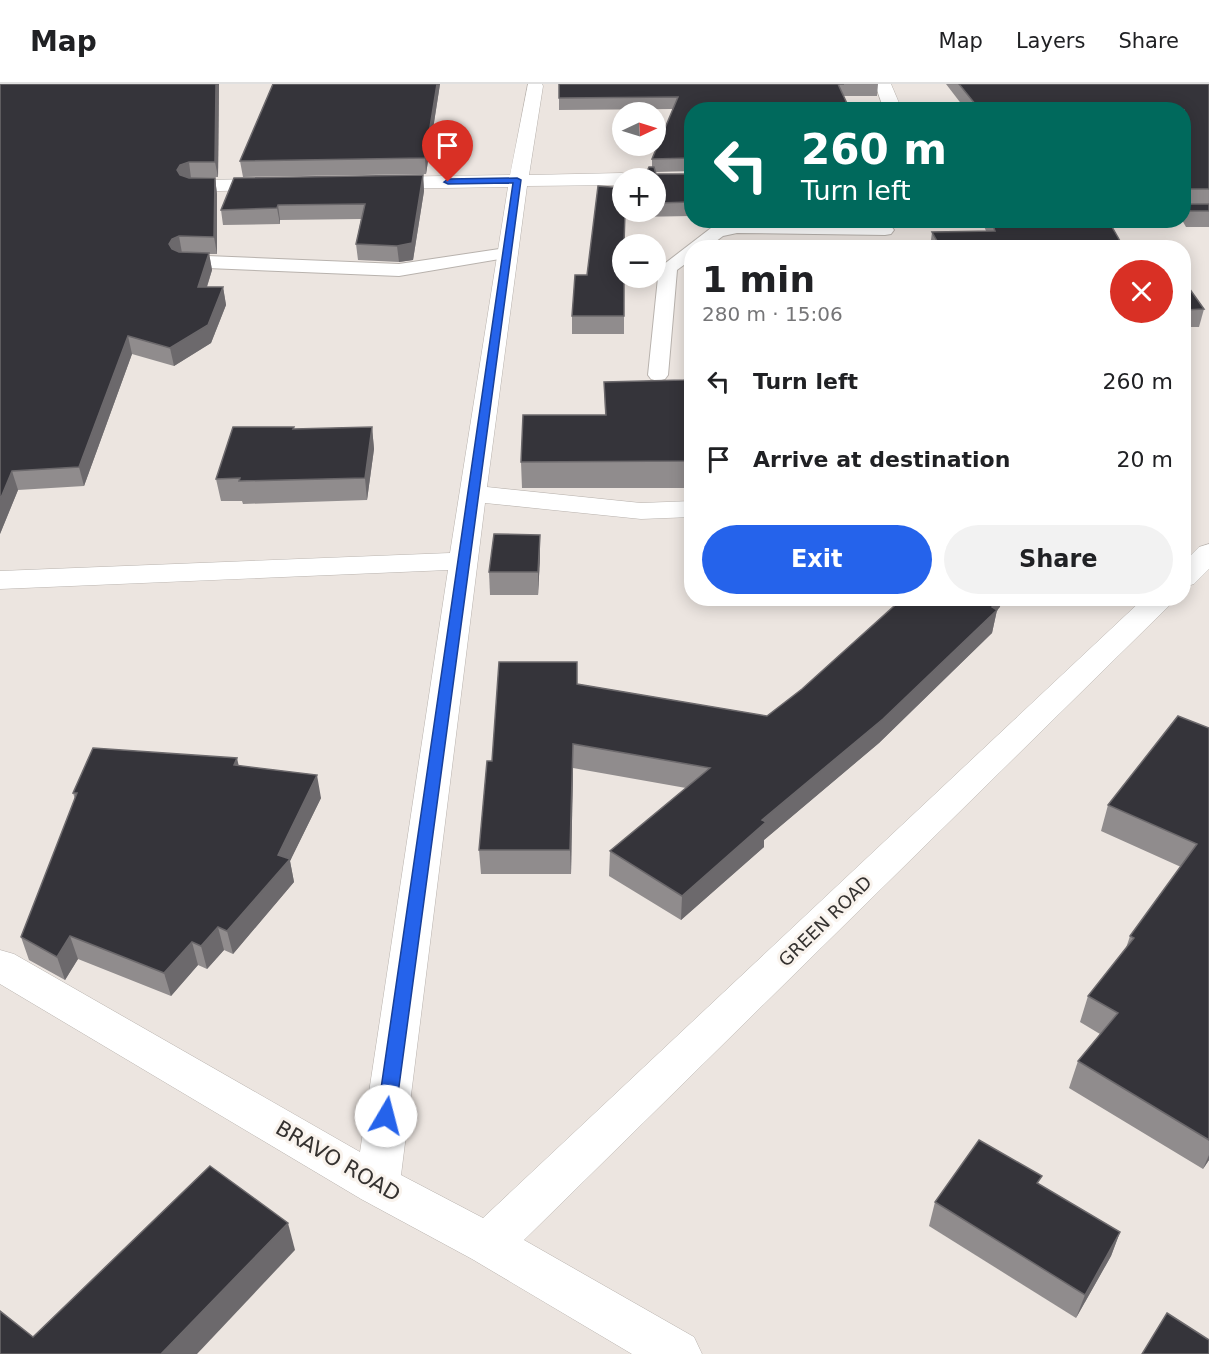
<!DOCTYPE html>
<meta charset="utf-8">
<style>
:root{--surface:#fff;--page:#f2f2f2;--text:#202124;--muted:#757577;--line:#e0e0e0;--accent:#2563eb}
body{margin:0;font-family:"DejaVu Sans",sans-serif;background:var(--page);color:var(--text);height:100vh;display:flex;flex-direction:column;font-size:22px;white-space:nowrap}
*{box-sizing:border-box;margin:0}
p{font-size:20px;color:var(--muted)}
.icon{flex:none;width:33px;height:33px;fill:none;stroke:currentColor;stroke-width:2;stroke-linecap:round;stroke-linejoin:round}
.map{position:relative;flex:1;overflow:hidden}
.panel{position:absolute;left:684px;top:156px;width:507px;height:366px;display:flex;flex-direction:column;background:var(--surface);border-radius:24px;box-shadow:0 3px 15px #0003}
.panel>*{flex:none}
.banner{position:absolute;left:684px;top:18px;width:507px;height:126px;border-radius:24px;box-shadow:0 3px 15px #0003;background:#00695c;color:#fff;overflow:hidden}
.needle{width:39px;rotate:86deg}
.controls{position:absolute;left:612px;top:18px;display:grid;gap:12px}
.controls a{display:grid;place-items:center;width:54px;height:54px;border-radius:50%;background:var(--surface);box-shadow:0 3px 15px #0003;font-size:30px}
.pin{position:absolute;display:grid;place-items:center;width:51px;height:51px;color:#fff;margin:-62px -26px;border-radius:50% 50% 50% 0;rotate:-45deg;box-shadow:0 0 6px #0007}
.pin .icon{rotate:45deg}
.me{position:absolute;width:66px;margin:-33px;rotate:8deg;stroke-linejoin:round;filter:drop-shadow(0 0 4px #0008)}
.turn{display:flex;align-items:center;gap:21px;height:126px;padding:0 18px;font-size:27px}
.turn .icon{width:78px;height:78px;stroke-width:2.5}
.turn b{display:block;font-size:42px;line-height:51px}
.round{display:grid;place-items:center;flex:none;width:63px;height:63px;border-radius:32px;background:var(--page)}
.head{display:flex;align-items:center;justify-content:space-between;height:102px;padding:0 18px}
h1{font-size:36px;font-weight:700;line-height:45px}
.button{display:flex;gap:12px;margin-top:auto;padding:12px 18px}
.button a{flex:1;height:69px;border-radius:36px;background:var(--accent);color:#fff;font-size:24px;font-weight:700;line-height:69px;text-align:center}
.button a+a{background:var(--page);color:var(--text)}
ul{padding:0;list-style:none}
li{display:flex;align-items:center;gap:18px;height:78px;padding:0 18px}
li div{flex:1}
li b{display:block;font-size:22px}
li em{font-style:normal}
header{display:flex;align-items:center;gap:36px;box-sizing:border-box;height:84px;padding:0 30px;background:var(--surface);border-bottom:2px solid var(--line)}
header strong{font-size:28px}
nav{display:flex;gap:33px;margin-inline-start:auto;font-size:21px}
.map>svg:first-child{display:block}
</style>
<header>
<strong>Map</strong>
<nav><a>Map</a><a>Layers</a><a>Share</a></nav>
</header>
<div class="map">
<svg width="1209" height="1270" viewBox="0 0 1209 1270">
<rect width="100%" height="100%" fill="#ece5e0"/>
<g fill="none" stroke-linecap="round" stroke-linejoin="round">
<g stroke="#b8b2ad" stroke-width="2">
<g id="service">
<polygon points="737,139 885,141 891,142 894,146 891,150 885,151 737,149 723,152 707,164 692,164 692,175 677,186 668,291 665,295 658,297 651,295 648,291 659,184 711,144"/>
<polygon points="506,164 512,165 515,169 512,173 399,192 183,183 177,181 174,177 177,173 183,171 399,180"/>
</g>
</g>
<g stroke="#b8b2ad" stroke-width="1">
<g id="minor">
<polygon points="528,0 542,0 543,2 529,91 622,89 629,91 631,94 622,94 622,101 527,102 487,403 641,419 692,417 692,433 641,435 485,419 401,1091 483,1134 1144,514 1177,514 524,1156 694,1253 702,1270 632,1270 472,1175 361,1115 0,900 0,866 14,870 360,1068 448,486 0,505 0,487 450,469 508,103 380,105 373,103 370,99 373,95 380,93 510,91"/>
<polygon points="875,0 891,0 902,26 884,26"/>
<polygon points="274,95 281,97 284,101 281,105 192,108 185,106 182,102 185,98 192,96"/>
<polygon points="1209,460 1209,485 1194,500 1184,503 1184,478 1199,463"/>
</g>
</g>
<use href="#service" fill="#fff" fill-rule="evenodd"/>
<use href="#minor" fill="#fff" fill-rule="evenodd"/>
</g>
<g fill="#908c8d">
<polygon points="0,0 219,0 218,93 191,94 215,94 217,110 217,170 209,170 212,186 207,203 223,203 226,221 211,259 174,282 132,270 84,402 18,406 0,450"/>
<polygon points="273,0 440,0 426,90 243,93 240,77"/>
<polygon points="559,0 878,0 877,12 844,12 692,26 692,87 656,88 656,90 692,90 692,132 633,133 633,128 656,128 656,94 652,83 652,75 673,25 559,26"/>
<polygon points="946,0 1209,0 1209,143 1186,143 1182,136 1184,136 1184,26 966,26"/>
<polygon points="423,91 424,107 413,176 399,178 358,176 356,160 361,135 280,136 280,140 223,141 221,126"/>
<polygon points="825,136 900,136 899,140 825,138"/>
<polygon points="985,136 1108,136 1124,164 930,164 932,148 986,147 984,142"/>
<polygon points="624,194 624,250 572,250 572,232"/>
<polygon points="1184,197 1204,225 1199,243 1184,243"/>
<polygon points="692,292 692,404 522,404 521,378 605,331 604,298 684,296"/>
<polygon points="372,343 374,365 367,416 243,420 242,417 221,417 216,395 294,345"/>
<polygon points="540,451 540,474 538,511 490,511 489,488"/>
<polygon points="1000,523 997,526 992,549 879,659 764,756 764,763 681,836 609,792 610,767 686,704 573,684 571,790 481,790 479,766 492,677 578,600 767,632"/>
<polygon points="1209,644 1209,1076 1203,1085 1069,1004 1078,977 1100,950 1080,938 1088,912 1126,864 1130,852 1181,783 1101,747 1108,721"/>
<polygon points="239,681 321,714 290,777 294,798 233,870 224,866 207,885 198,881 171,912 78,875 65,896 29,876 21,853 75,715 73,709"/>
<polygon points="1039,1100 1120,1148 1111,1172 1076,1234 929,1142 935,1118"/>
</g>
<g fill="#6c696c">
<polygon points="216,0 219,0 218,93 215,78"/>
<polygon points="437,0 440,0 426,90 425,74"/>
<polygon points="189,78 191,94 183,97 177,86 180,81"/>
<polygon points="423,91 424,107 413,176 399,178 397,162"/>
<polygon points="215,94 217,110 217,170 214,153"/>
<polygon points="278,121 280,136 280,140 277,124"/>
<polygon points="179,152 182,169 175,172 169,160 172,155"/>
<polygon points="209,169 212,186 201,221 198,203"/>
<polygon points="223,203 226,221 211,259 174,282 170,264"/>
<polygon points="128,252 132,270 84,402 79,383"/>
<polygon points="372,343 374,365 367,416 365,394"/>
<polygon points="12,387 18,406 0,450 0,416"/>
<polygon points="540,451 540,474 538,511 538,488"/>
<polygon points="987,514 1001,514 1000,523 997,526 992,549 879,659 764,756 764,763 681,836 682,812 762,736"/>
<polygon points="573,660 573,684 571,790 570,766"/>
<polygon points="237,674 242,696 234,681"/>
<polygon points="317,691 321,714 290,777 294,798 233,870 227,847 278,771"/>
<polygon points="218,843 224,866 207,885 201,862"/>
<polygon points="70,852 78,875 65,896 57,873"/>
<polygon points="192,858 198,881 171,912 164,889"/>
<polygon points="1209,1071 1209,1076 1203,1085"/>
<polygon points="288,1139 295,1166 197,1270 161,1270"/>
<polygon points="1120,1148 1111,1172 1076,1234 1085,1211"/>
</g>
<g fill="#35343a" stroke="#6c696c" stroke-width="1.5">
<polygon points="0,0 216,0 215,78 189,78 180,81 177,86 180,91 189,94 215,94 214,153 179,152 172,155 169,160 172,165 179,168 209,169 198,203 223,203 208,241 170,264 128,252 79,383 12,387 0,416"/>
<polygon points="273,0 437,0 425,74 240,77"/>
<polygon points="559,0 844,0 838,0 850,26 692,26 692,74 652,75 678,13 559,14"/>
<polygon points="959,0 1209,0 1209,105 1186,105 1186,120 1209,120 1209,127 1190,127 1184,117 1184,26 980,26"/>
<polygon points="649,83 654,83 656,90 692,90 692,118 656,119 656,94 644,94"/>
<polygon points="423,91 412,159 397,162 356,160 365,120 278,121 277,124 221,126 234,94"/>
<polygon points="598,102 622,104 622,128 625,128 624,160 622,160 622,194 624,194 624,232 572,232 575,191 587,191"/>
<polygon points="991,136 1108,136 1124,164 941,164 932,148 995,147"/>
<polygon points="1184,197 1204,225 1184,226"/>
<polygon points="692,292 692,377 521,378 523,331 606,331 604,298 684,296"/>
<polygon points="233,343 294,343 293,345 372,343 365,394 239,397 240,394 216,395"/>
<polygon points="494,450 540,451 538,488 489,488"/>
<polygon points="903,514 987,514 997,519 992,523 997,526 883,635 762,736 766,738 682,812 610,767 710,684 573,660 570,766 479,766 487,677 492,677 499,578 577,578 577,600 767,632 802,605"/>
<polygon points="1178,632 1209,644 1209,1056 1078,977 1118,929 1088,912 1134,854 1130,852 1197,760 1108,721"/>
<polygon points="93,664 237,674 234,681 317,691 278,771 290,775 227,847 218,843 201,862 192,858 164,889 70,852 57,873 21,853 77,709 73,709"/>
<polygon points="979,1056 1042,1092 1037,1099 1120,1148 1085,1211 935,1118"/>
<polygon points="210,1082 288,1139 161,1270 0,1270 0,1227 33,1253"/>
<polygon points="1167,1229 1209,1256 1209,1270 1142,1270"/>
</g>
<polygon fill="#2563eb" stroke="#184099" stroke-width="1.5" points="517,94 521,96 395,1032 393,1037 386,1039 380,1037 377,1032 513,99 448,100 444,98 448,95"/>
<g text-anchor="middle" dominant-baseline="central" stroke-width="6" stroke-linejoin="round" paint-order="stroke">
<g font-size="18" fill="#353230" stroke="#f9f3ed">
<text transform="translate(825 837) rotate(-44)">GREEN ROAD</text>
</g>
<g font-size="21" fill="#353230" stroke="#f9f3ed">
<text transform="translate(338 1077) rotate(30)">BRAVO ROAD</text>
</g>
</g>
</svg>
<div class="controls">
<a><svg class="needle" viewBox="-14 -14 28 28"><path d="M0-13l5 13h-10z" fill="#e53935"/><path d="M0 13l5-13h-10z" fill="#757577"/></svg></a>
<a>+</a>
<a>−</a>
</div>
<div class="pin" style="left:448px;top:98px;background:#d93025"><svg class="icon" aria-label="arrive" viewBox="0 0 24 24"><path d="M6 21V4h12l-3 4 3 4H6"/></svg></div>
<svg class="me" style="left:386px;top:1032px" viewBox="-20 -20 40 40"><circle r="19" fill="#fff"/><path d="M0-13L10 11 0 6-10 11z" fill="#2563eb"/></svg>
<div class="banner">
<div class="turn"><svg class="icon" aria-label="left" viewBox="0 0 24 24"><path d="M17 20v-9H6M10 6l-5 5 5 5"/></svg><div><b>260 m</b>Turn left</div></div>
</div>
<section class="panel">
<div class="head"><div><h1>1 min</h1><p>280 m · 15:06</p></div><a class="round" style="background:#d93025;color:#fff"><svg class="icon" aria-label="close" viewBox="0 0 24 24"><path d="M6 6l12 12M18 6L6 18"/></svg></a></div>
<ul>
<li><svg class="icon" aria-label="left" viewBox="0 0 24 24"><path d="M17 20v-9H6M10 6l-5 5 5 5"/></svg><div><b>Turn left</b></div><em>260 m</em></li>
<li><svg class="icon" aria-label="arrive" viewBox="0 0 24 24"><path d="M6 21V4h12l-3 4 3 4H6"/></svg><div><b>Arrive at destination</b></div><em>20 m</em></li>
</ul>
<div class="button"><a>Exit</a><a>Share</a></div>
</section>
</div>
